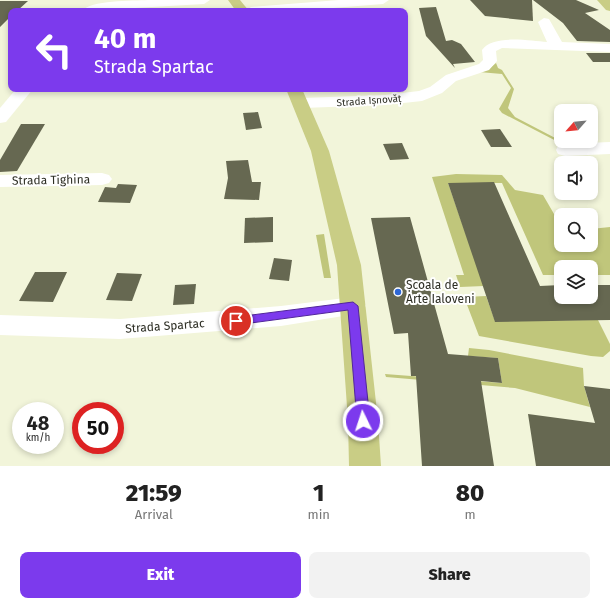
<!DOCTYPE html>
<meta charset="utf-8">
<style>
:root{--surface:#fff;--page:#f2f2f2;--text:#222;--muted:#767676;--accent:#7c3aed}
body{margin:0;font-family:"Fira Sans",sans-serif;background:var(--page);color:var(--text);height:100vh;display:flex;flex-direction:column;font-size:15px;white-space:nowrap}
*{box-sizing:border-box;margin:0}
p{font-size:13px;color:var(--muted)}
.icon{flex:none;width:22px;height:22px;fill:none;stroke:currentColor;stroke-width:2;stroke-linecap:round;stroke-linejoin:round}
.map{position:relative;height:466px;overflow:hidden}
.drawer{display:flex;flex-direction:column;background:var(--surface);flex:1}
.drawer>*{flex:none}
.hud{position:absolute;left:8px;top:8px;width:400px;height:84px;border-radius:8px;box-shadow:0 2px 6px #0003;background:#7c3aed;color:#fff;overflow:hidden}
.needle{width:26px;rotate:243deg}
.fabs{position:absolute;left:554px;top:104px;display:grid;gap:8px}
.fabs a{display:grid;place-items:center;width:44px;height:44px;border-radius:8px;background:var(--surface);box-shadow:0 2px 6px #0003;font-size:20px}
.speed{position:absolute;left:12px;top:402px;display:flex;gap:8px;font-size:20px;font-weight:700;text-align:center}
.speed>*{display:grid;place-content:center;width:52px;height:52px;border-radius:50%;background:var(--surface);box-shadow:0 2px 6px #0003;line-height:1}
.speed small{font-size:10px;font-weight:400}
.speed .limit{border:6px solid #d22;background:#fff;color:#111}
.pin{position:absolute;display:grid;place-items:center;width:34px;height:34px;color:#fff;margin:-17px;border:2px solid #fff;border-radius:50%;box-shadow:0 1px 4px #0007}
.me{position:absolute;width:44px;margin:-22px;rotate:356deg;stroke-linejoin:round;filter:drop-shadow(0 0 3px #0008)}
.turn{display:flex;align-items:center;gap:14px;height:84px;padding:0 20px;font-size:18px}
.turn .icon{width:52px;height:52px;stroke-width:2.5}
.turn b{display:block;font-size:28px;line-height:34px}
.eta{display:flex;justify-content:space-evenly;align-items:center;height:68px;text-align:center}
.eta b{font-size:24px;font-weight:800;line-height:28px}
.cta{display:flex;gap:8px;margin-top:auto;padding:8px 20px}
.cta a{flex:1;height:46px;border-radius:8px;background:var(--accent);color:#fff;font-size:16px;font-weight:800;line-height:46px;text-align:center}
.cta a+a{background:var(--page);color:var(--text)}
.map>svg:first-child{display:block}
</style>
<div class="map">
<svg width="610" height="466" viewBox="0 0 610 466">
<rect width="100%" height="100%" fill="#f2f5da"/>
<g fill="#c0c67b">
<polygon points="496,63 498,68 502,70 514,89 508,108 515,117 561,141 562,144 502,113 499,109 511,88 502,74 479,72 490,68"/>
<polygon points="456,174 502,175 515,190 543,195 561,226 561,245 591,245 591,229 610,227 610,275 591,275 591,267 561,267 561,275 543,275 502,183 448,183 484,286 460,287 456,275 464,275 432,177"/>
<polygon points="324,234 331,278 324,278 316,235"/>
<polygon points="486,296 495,321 598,320 610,344 610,351 603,357 591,356 479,336 464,297"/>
<polygon points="469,348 489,350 583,368 584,386 590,407 515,388 386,377 385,374 502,383 498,358 468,356"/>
</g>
<g fill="#666851">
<polygon points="470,0 532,0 533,21 485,16"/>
<polygon points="533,0 576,0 599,10 585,13 610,30 610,42 577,41 563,23"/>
<polygon points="0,1 28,1 17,11 11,11 11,16 0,27"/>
<polygon points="436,7 446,41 452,40 461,44 475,62 453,64 455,68 426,36 419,8"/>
<polygon points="586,53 610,53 610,62 593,62"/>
<polygon points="258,112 262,128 246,130 243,113"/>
<polygon points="21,124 45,124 17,171 0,172 0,160"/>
<polygon points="500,129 512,147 491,147 481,130"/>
<polygon points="402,143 409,159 390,160 383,144"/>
<polygon points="248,160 252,182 261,182 259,200 224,199 228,178 226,161"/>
<polygon points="494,182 540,286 561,285 561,297 591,297 591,285 610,285 610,320 495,322 448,183"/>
<polygon points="118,184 137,185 130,203 98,202 105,187 116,188"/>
<polygon points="273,217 273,242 244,243 245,218"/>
<polygon points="410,217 448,354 498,358 502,383 481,381 494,466 422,466 416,376 411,376 408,333 394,334 371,218"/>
<polygon points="274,258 292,260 289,281 269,279"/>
<polygon points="35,272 67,272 53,302 19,301"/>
<polygon points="117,273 142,274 132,301 106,300"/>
<polygon points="196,284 194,304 173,305 175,285"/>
<polygon points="584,386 610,389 610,466 536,466 528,414 595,423"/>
</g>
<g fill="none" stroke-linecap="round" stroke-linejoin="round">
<g fill="#fff" fill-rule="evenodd">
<path d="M 148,0 L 210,0 L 204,4 L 82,11 C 90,0 133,1 148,0 Z"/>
<polygon points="339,0 389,0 383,4 295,11 245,11 251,7"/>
<path d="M 544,18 L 549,19 L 562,42 L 610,44 L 610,52 L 502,48 L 496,51 L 497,61 L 489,70 L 456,81 L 442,93 L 422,101 L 385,105 L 302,108 L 296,106 L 294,103 L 296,100 L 302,98 L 385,95 L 419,91 L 430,87 L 446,75 L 479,64 L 483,60 L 482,50 C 493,34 530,41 547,42 L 538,22 Z"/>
<polygon points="16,89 33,89 6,122 0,123 0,108"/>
<polygon points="610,142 610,154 565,156 558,154 556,150 558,146 565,144"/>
<polygon points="102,173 109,175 112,179 109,183 102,185 0,187 0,175"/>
<polygon points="353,297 362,299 366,306 362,313 281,326 120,339 0,335 0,315 120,319 281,306"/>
</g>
<g fill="#c9cd85" fill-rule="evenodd">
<polygon points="228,0 240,0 249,11 236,11"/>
<polygon points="597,0 610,0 610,11 606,10"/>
<polygon points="286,89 302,89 329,151 361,265 378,421 381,466 349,466 348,421 337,265 311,151"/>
</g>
</g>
<polygon fill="#7c3aed" stroke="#51269a" points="353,302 358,306 370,421 368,424 363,426 359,424 357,421 348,310 236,325 230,321 236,317"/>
<circle fill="#2e67d5" stroke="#fff" stroke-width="1.5" cx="398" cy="292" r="4"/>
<g text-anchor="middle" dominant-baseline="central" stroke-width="4" stroke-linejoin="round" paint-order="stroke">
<g font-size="10" fill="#2e2f25" stroke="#fff">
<text transform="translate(369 101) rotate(-4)">Strada Ișnovăț</text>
</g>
<g font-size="12" fill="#2e2f25" stroke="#fff">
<text transform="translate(51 180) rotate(-1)">Strada Tighina</text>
<text transform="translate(165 326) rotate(-4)">Strada Spartac</text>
</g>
<g font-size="12" fill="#2e2f25" stroke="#fff" text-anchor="start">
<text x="406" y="285">Școala de<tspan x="406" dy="14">Arte Ialoveni</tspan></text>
</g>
</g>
</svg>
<div class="fabs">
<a><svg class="needle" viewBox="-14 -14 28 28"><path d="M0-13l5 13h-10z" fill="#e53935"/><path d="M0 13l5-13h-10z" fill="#767676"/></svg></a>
<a><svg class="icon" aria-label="sound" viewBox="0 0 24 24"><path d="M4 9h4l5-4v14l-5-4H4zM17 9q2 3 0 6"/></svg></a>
<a><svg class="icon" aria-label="search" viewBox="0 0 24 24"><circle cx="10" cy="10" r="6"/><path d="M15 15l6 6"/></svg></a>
<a><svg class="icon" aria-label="layers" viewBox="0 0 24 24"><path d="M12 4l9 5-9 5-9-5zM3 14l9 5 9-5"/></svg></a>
</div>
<div class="speed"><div>48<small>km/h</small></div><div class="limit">50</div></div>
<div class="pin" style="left:236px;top:321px;background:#d93025"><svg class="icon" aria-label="arrive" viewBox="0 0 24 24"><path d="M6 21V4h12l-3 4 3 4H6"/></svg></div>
<svg class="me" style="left:363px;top:421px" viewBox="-20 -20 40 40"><circle r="17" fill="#7c3aed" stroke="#fff" stroke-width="3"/><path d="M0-11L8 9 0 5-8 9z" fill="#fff"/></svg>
<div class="hud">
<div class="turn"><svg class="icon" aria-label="left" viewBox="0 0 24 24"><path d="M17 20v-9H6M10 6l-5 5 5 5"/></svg><div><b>40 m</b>Strada Spartac</div></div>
</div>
</div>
<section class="drawer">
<div class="eta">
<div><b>21:59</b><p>Arrival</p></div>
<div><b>1</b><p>min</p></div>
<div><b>80</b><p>m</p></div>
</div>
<div class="cta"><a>Exit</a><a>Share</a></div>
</section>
